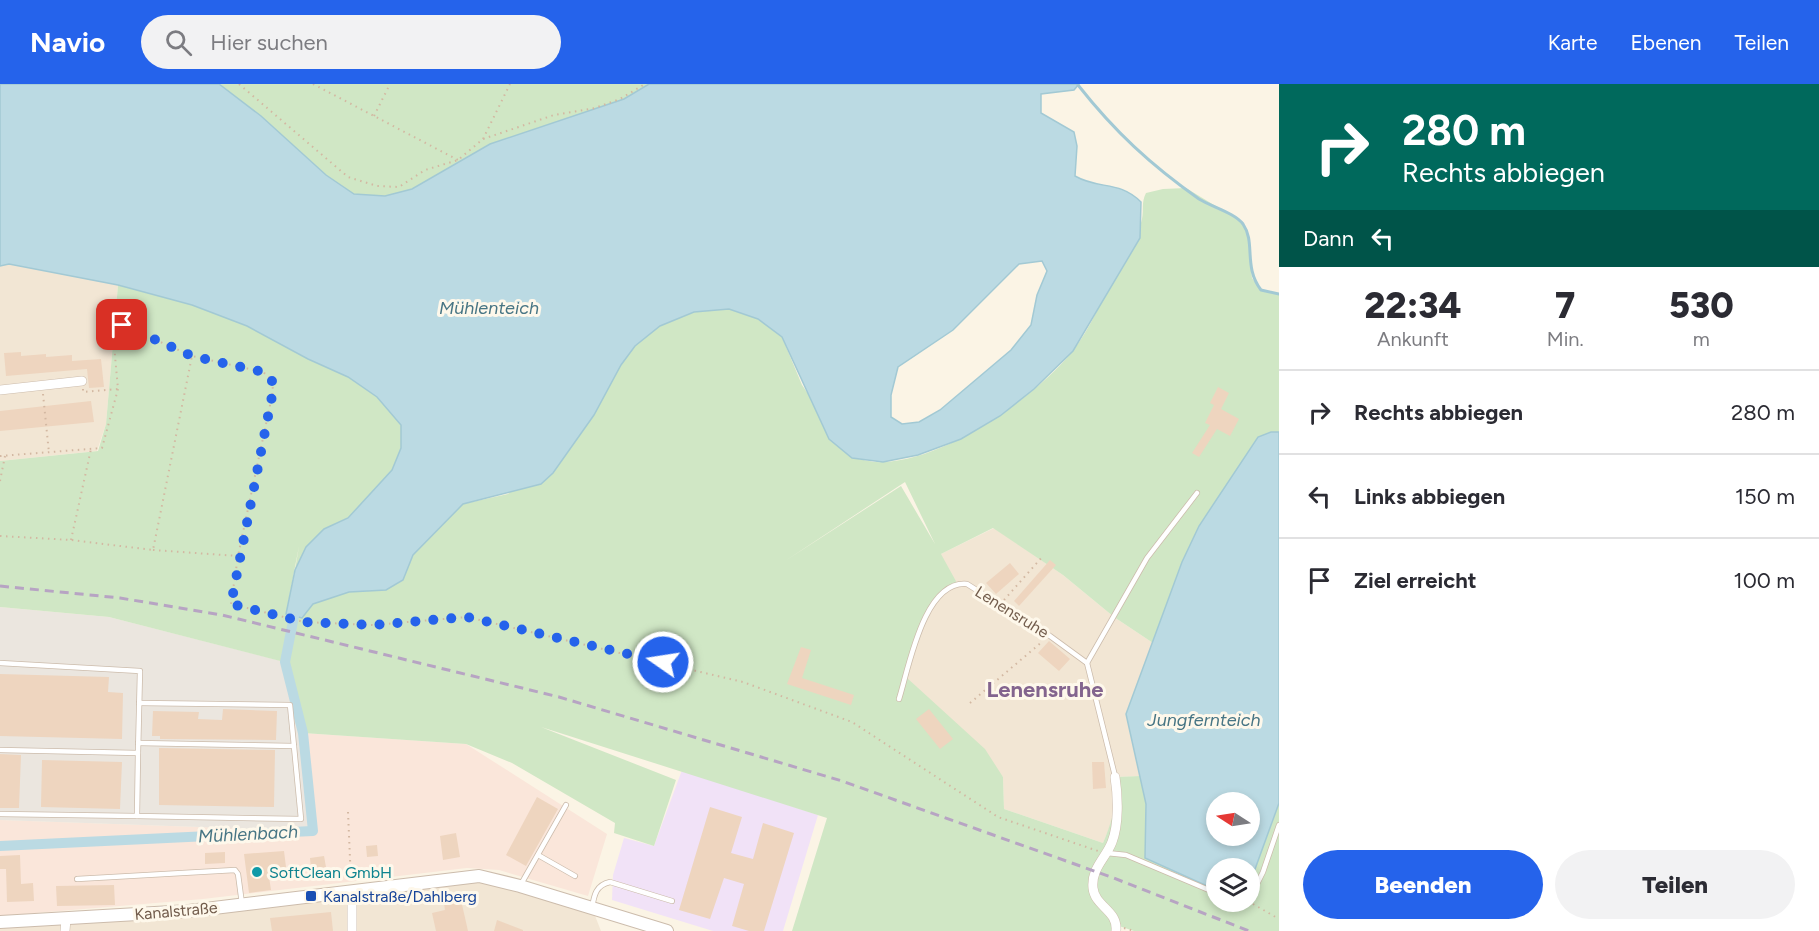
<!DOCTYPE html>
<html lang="de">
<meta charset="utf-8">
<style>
:root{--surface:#fff;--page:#f2f2f3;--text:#2b2b33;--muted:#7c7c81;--line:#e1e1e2;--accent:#2563eb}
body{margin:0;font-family:Figtree,sans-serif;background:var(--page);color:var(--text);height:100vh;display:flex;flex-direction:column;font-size:22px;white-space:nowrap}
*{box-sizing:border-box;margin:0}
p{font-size:20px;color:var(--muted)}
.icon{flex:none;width:33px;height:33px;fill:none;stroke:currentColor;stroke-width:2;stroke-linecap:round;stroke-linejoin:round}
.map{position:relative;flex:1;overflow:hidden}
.sheet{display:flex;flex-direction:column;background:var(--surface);width:540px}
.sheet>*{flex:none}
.hud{background:#00695c;color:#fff;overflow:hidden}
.needle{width:39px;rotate:282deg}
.controls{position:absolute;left:1206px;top:708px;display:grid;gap:12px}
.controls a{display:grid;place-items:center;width:54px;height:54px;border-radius:50%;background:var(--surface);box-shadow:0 3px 9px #0003;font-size:30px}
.pin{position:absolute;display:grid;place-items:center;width:51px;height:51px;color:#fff;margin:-26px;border-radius:12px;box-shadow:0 3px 9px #0006}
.me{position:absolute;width:66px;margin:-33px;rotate:283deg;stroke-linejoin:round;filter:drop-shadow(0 0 4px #0008)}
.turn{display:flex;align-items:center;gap:21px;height:126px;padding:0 24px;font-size:27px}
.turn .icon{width:78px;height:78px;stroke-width:2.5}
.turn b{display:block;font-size:42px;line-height:51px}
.then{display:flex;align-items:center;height:57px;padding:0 24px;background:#0003;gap:12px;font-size:22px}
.eta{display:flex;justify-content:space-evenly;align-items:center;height:102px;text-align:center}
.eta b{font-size:36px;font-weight:800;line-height:42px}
.button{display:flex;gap:12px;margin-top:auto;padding:12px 24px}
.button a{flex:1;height:69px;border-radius:36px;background:var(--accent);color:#fff;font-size:24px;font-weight:800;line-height:69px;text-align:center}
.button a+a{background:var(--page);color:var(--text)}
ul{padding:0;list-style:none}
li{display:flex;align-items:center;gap:18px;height:84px;padding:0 24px;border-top:2px solid var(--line)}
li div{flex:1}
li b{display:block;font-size:22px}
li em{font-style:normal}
header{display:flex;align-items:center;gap:36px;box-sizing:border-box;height:84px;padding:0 30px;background:var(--accent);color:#fff}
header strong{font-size:28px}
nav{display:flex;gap:33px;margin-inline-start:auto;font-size:21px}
.search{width:420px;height:54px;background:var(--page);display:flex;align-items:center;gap:15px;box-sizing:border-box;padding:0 21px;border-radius:33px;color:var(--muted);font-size:22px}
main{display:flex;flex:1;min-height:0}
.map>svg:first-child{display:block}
</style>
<header>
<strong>Navio</strong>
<div class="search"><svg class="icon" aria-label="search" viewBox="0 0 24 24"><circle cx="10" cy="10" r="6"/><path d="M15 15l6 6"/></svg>Hier suchen</div>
<nav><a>Karte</a><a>Ebenen</a><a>Teilen</a></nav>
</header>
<main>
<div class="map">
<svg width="1279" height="847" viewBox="0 0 1279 847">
<rect width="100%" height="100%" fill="#fbf4e5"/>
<g fill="#f2e6d4">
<polygon points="9,180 118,201 106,340 97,367 0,377 0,182"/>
<polygon points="994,444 1063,491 1114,533 1153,559 1126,630 1140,692 1115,693 1117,708 1110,742 1103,759 1004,725 1003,693 906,593 927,528 939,509 941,470"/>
<polygon points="463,793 592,824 601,847 0,847 0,838 66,835"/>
</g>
<polygon fill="#fae6da" points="303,649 466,660 607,750 588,812 499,786 467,784 203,815 0,832 0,736 313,747"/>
<polygon fill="#ebe6df" points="0,523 109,533 285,578 303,649 313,747 0,736"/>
<polygon fill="#f1e2f7" points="682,686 818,731 783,847 713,847 612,816 613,791 624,754 654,762"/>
<g fill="#d0e7c5" fill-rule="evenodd">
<polygon points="219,0 649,0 624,15 490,60 412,105 385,112 354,110 326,91 261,32"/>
<path d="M 1186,104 L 1242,138 L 1248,151 L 1252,194 L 1261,206 L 1279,210 L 1279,348 L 1271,348 L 1182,478 L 1153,559 L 1114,533 L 1063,491 L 993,444 L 941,470 L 957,499 L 939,509 L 927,528 L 906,593 L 985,665 L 1003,693 L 1004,725 L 1103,759 C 1112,738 1118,716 1115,693 L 1140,692 L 1146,720 L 1145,774 L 1216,806 L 1216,818 L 1250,818 L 1250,799 L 1279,719 L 1279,847 L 1134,847 L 1116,841 L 1114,847 L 792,847 L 827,734 L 541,643 L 676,696 L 654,762 L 614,749 L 615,739 L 512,679 L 466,660 L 303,649 L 284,578 L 109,533 L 0,523 L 0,377 L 98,367 L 106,340 L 118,201 L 192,221 L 247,242 L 308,275 L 348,293 L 377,313 L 401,341 L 401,364 L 392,386 L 348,434 L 324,445 L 306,463 L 295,486 L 299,462 L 286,530 L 302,534 L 313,520 L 349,508 L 386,506 L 403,496 L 413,471 L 463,420 L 508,410 L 594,331 L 620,281 L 635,262 L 660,242 L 694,228 L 729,225 L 758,235 L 782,253 L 802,301 L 852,374 C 862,375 873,379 883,378 C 946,376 1033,315 1072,268 C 1090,245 1103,214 1116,188 C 1123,174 1139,150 1142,135 C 1144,125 1141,119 1146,109 L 1163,105 ZM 905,398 L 935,460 L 901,402 L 785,477 Z"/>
</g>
<g fill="#bbdae3" stroke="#a2c9d4" stroke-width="1.5" fill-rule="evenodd">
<path d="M 0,0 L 219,0 L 261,32 L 326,91 L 354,110 L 385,112 L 412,105 L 490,60 L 624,15 L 649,0 L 1079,0 L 1074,6 L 1041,10 L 1041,29 L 1074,48 L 1077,62 L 1075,92 C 1099,106 1119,96 1141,118 L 1140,154 L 1073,267 L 1034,305 L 1000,332 L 961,355 L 918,371 L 883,378 L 852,374 L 829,355 L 782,253 L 758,235 L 729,225 L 694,228 L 660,242 L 635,262 L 621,281 L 594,331 L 553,389 L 541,400 L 463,420 L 413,471 L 403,496 L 386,506 L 349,508 L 313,520 L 302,534 L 286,530 L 295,486 L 306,463 L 324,445 L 348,434 L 392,386 L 401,364 L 401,341 L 377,313 L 348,293 L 308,275 L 247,242 L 192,221 L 118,201 L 9,180 L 0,182 ZM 1042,177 L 1047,187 L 1037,211 L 1031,241 L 1011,266 L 940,326 L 919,338 L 902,340 L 891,333 L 891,311 L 898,283 L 953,246 L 1019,180 Z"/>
<path d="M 1271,348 L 1279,348 L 1279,719 L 1250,799 L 1250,784 L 1216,784 L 1216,806 L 1145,774 L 1146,720 L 1126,630 L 1182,478 L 1199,442 L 1258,353 ZM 1216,718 L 1250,718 L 1250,752 L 1216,752 Z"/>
</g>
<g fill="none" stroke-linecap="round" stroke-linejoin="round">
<path stroke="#a2c9d4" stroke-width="3" d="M 1078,1 C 1115,48 1151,81 1199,115 C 1212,123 1235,129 1243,140 C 1256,159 1243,182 1261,206 L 1279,210"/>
<polyline stroke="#bbdae3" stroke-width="10" points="0,762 313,747 303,649 285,578 294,532"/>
</g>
<g fill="#eed5bf">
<polygon points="21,268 21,272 46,270 46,273 72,271 72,277 101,275 104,303 89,304 87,285 6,292 4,269"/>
<polygon points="1218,303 1229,309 1221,325 1239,335 1230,352 1217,345 1199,373 1192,369 1210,341 1205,339 1214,321 1210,319"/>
<polygon points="91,317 94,338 0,347 0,327"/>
<polygon points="1050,476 1056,481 1019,522 1014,517"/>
<polygon points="1010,479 1019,490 996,510 986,499"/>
<polygon points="1049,557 1070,575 1059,587 1038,569"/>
<polygon points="801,563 811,566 802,594 854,611 851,621 787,600"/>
<polygon points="0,590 109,593 108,608 123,609 122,655 0,652"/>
<polygon points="223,625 277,627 276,656 160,655 160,652 152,652 153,627 199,628 198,635 222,636"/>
<polygon points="929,625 953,655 940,665 916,635"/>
<polygon points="159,664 275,666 274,723 159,721"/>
<polygon points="0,670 21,671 19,724 0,724"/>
<polygon points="42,676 122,678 120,725 41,723"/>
<polygon points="1092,678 1104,678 1106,704 1093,705"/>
<polygon points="537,713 558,725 526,782 506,771"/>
<polygon points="710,723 742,733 731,769 753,775 763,739 794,749 764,847 749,847 732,842 744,800 724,794 710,835 679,826"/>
<polygon points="456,749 460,773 443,776 440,752"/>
<polygon points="377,761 378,772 367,773 366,762"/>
<polygon points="284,767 287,791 269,793 271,806 249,809 244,770"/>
<polygon points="225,768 225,779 205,780 205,769"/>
<polygon points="20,771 21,800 33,799 34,817 7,818 6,785 0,785 0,772"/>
<polygon points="324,772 326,783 311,785 310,774"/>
<polygon points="114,801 115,821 57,822 56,802"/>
<polygon points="461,816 468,847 436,847 432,829 445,826 444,819"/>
<polygon points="331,828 333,847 272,847 270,834"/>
<polygon points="497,836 523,846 523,847 494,847"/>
</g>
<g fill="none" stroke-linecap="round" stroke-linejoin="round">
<g stroke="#ccbcac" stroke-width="6">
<g id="service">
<polyline points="0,579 140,587 138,669 0,666"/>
<polyline points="1087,579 1147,474 1197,409"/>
<path d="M 899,615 C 909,583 924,496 967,500 L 1050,552 L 1087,579 L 1115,692"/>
<polyline points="138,659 294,662"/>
<polyline points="138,669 137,732 301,735 290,621 139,619"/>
<polyline points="0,730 137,732"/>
<polyline points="1107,769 1126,771 1216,809"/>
<polyline points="538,771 575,792"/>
<polyline points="77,795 235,786 238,790 242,820"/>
<polyline points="520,802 566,721"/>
<polyline points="1250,814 1263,788 1279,741"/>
<path d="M 592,824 C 594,811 596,801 610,798 L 672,817"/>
</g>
</g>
<g stroke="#ccbcac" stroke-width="10">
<g id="minor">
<polyline points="0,306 82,297"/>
<path d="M 1115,693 C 1118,712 1119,740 1112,758 C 1106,774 1091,784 1093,804 C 1095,823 1118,826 1116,847"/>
<polyline points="352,807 352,847"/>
<polyline points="65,847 66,835"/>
</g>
</g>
<g stroke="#ccbcac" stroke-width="14">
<polyline id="tertiary" points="0,838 189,827 479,792 520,802 667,847"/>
</g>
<g stroke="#d3b8a2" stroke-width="2" stroke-dasharray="1.5 4.5" stroke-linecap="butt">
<polyline points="239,0 348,93 377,102 399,103 425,86 458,76 483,55 554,31 595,24 620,15 645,0"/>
<polyline points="313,0 458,76"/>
<polyline points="374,32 390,0"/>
<polyline points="483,55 510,0"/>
<polyline points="83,305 83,308 118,305 113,250 117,242 122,241 192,272 263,288 272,296 273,307 238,472"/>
<polyline points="43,310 49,369"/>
<polyline points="0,372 102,364 118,305"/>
<polyline points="0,397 5,372"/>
<polyline points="0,452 71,456 153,466 192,272"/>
<polyline points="71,456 91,365"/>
<polyline points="153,466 238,472 231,520 304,538 373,541 467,533 743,598 852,638 998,733 1098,767"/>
<polyline points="1004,516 1043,472"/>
<polyline points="970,619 1043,557"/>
<polyline points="348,728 351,798"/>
<polyline points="1253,820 1279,835"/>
<polyline points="1124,844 1134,847"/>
</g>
<use href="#service" stroke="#fff" stroke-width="4.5"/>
<use href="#minor" stroke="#fff" stroke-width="9"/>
<use href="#tertiary" stroke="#fff" stroke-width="12"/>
<polyline stroke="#b7a4c3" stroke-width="3" stroke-dasharray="9 6" stroke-linecap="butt" points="0,502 120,514 222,531 559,613 842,697 1111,793 1249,847"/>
</g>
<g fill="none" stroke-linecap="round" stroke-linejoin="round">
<polyline stroke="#2563eb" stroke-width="10" stroke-dasharray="0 18" points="122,241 192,272 263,288 272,297 273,307 231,520 304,538 373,541 467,533 663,578"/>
</g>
<circle fill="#0f9aa8" stroke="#fef8eb" stroke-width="2" cx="257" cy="788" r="6"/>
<rect fill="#1a4fb4" stroke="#fef8eb" stroke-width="2" x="305" y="806" width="12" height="12" rx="3"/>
<g text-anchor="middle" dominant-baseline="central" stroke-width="6" stroke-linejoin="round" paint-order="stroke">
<g font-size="16" fill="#725c4c" stroke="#fef8eb">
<text transform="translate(1012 528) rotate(32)">Lenensruhe</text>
<text transform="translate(176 827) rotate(-5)">Kanalstraße</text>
</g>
<g font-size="16" fill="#0d838f" stroke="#fef8eb" text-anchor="start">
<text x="269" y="788">SoftClean GmbH</text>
</g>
<g font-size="16" fill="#164399" stroke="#fef8eb" text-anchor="start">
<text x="323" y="812">Kanalstraße/Dahlberg</text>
</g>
<g font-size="18" font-style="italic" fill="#477584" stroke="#fef8eb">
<text x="489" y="224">Mühlenteich</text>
<text x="1204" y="636">Jungfernteich</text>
<text transform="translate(248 750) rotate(-3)">Mühlenbach</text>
</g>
<g font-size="22" font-weight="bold" fill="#83648e" stroke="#fef8eb">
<text x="1045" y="605">Lenensruhe</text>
</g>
</g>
</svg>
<div class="controls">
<a><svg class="needle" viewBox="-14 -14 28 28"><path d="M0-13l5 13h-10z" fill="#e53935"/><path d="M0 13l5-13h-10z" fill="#7c7c81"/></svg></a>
<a><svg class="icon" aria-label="layers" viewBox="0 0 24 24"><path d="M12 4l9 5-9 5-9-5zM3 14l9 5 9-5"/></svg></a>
</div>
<div class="pin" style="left:122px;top:241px;background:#d93025"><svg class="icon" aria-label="arrive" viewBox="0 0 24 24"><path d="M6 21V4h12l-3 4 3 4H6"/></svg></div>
<svg class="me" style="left:663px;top:578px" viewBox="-20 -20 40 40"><circle r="17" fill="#2563eb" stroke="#fff" stroke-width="3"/><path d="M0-11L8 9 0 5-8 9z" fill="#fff"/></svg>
</div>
<section class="sheet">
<div class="hud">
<div class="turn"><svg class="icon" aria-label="right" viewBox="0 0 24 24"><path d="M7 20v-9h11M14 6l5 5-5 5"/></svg><div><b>280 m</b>Rechts abbiegen</div></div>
<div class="then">Dann<svg class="icon" aria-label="left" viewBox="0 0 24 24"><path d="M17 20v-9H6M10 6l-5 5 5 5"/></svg></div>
</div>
<div class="eta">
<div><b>22:34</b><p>Ankunft</p></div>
<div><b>7</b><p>Min.</p></div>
<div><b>530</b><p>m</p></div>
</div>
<ul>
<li><svg class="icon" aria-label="right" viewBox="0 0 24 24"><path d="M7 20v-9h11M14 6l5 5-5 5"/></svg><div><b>Rechts abbiegen</b></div><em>280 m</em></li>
<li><svg class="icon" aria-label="left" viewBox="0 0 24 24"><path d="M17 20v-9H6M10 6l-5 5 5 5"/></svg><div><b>Links abbiegen</b></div><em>150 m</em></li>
<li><svg class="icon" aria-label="arrive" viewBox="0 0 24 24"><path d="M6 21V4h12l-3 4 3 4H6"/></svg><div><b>Ziel erreicht</b></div><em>100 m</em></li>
</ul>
<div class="button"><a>Beenden</a><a>Teilen</a></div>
</section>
</main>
